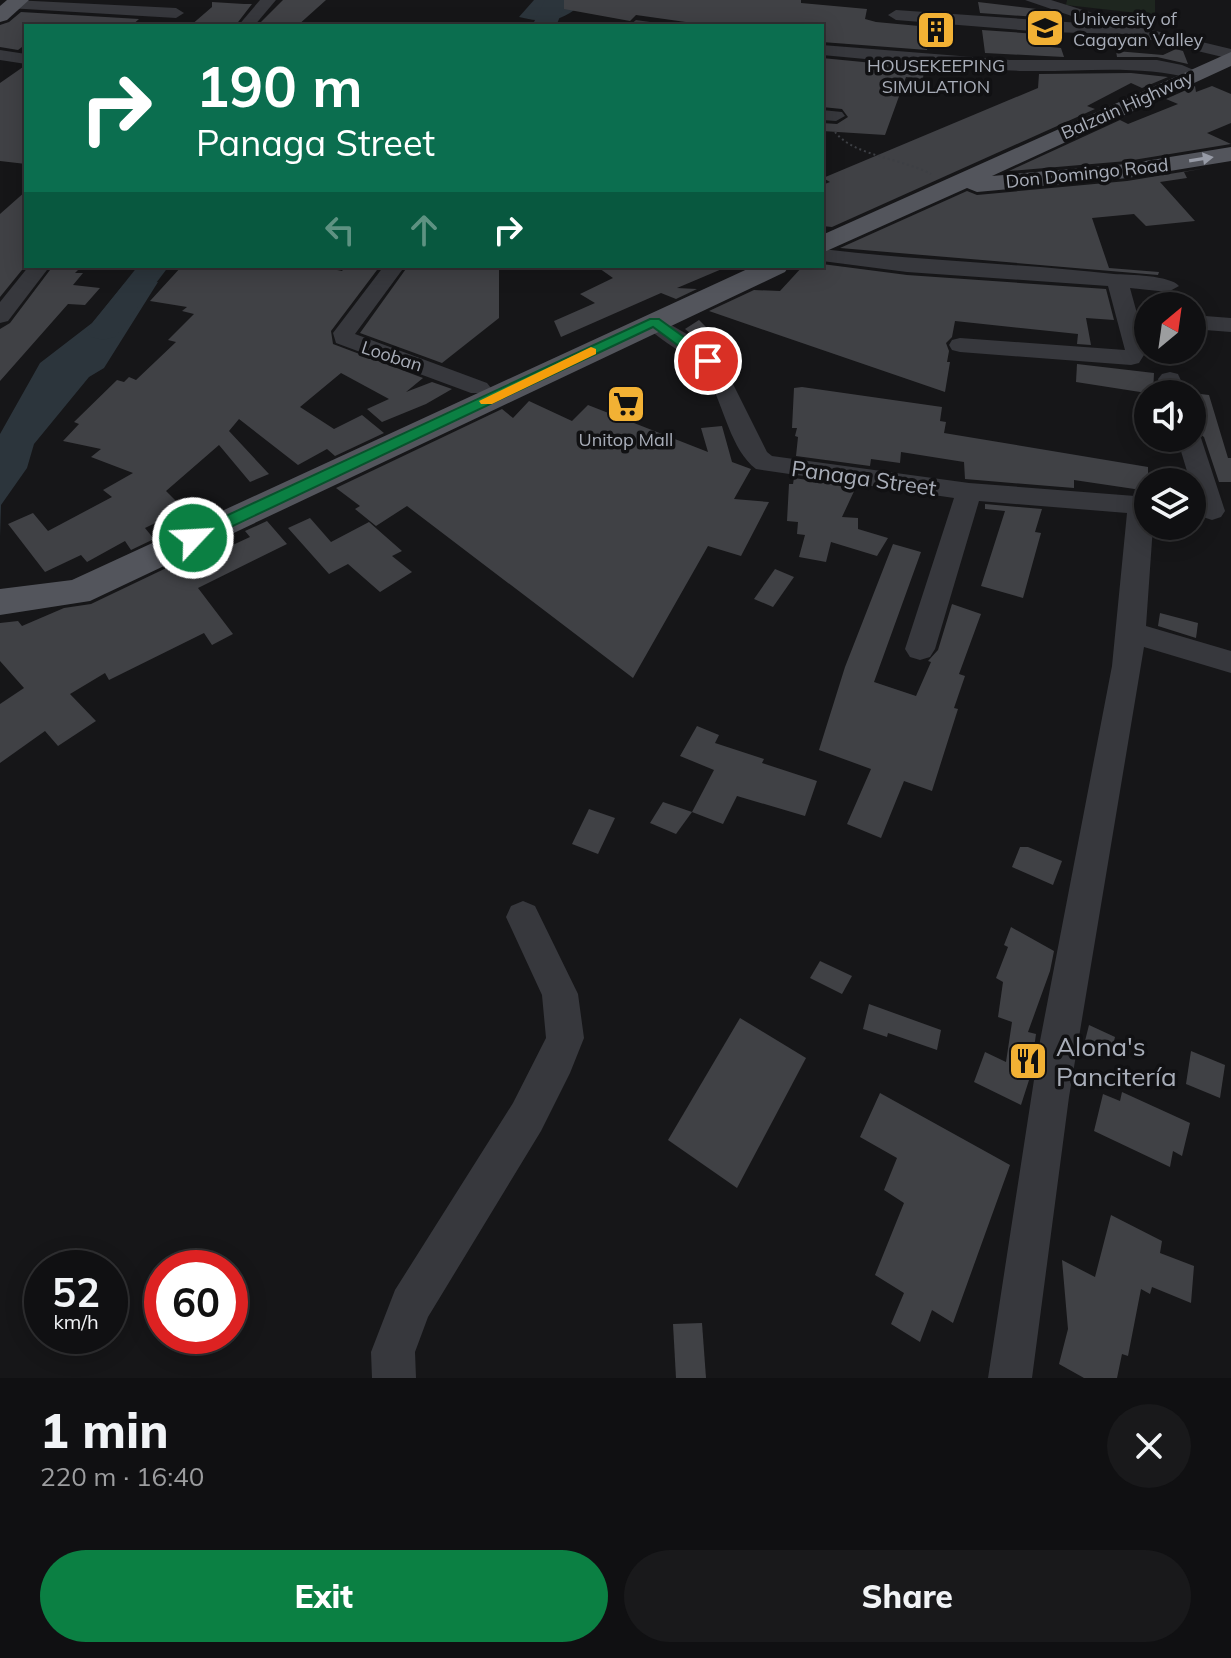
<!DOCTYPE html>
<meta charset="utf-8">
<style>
:root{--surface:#101012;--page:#19191b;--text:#f1f3f6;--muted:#9c9d9f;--line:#303032;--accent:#0b8043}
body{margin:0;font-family:Mulish,sans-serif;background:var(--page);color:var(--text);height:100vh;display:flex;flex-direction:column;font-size:30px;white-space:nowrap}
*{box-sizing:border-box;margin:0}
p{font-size:26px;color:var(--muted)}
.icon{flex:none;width:44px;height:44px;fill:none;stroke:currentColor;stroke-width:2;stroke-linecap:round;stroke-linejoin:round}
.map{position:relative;height:1378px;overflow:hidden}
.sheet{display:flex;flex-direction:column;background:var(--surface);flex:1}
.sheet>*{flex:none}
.top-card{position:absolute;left:24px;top:24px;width:800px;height:244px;border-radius:0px;box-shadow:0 4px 20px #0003,0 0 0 2px var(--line);background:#0b6e4f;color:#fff;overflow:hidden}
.needle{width:52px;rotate:29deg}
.tools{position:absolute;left:1134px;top:292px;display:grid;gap:16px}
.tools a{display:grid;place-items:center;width:72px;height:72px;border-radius:50%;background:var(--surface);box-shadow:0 4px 20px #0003,0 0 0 2px var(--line);font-size:40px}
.speed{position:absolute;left:24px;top:1250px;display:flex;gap:16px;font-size:40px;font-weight:700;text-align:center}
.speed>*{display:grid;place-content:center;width:104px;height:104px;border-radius:50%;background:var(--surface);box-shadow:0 4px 20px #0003,0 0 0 2px var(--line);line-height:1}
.speed small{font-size:20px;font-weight:400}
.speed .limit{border:12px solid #d22;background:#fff;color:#111}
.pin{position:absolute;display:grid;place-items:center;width:68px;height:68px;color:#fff;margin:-34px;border:4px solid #fff;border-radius:50%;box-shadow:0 2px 8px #0007}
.me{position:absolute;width:88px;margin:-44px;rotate:65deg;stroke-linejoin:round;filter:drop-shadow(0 0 6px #0008)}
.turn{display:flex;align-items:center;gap:28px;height:168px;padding:0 40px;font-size:36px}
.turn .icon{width:104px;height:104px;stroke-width:2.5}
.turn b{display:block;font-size:56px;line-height:68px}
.lanes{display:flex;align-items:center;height:76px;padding:0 40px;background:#0003;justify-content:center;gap:40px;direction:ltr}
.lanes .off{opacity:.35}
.round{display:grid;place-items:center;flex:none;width:84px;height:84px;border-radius:42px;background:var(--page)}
.head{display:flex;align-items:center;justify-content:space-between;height:136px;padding:0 40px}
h1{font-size:48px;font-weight:800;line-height:60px}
.action{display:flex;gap:16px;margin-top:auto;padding:16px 40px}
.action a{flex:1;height:92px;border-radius:48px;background:var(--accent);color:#fff;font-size:32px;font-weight:800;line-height:92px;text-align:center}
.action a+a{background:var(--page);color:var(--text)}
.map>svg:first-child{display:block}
</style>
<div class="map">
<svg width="1231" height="1378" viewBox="0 0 1231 1378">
<rect width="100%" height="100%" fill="#161618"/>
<polygon fill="#1e261f" points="1067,0 1155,0 1155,15 1066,5"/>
<g fill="#2c353c">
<path d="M 534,0 L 586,0 C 563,22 549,24 519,17 Z"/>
<polygon points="158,282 104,368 89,377 34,444 27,468 1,505 0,537 0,434 40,363 92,323 124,284"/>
</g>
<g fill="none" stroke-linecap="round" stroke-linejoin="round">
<g fill="#2c353c" fill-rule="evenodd">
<polygon points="545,0 567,0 556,26 532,26"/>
<polygon points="138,266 169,266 115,337 103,340 91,337 87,330"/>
</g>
</g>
<g fill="#404145">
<polygon points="283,0 326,0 297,26 260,23"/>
<polygon points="564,0 801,0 801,3 867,9 865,19 876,22 930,27 927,50 822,42 822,26 707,25 636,15 630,21 564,9"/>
<polygon points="212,2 244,4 252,4 235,26 190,26 212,7"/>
<polygon points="978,2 1045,10 1052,13 1052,18 980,13"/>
<polygon points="21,12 139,19 131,26 26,26 26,44 18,50 0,47 0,25 9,22"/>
<polygon points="982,30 1051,35 1050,47 1061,48 1064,57 985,53"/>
<polygon points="1176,49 1183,51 1188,64 1157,57 1117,57 1116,51 1163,55"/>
<polygon points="822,58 924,68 923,79 906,77 885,135 822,131 822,123 837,124 848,117 842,109 822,107"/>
<polygon points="23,67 26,67 26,164 0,161 0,83"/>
<polygon points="1131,73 1168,77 1142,88 1131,83 1087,106 1095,109 832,227 822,226 822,185 830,182 823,178 1038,88 1039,74"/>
<polygon points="1195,86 1196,92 1212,86 1231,94 1231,123 1207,133 1231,144 1127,161 1009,171 1120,120 1128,124 1178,104 1166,99"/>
<polygon points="1206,168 1184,172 1187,178 1160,182 1195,221 1146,226 1134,214 1092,218 1109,268 1159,272 1158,275 840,248 967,191 977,195 1127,181"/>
<polygon points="26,191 26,265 0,297 0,214"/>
<polygon points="822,264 907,275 1106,289 1114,320 1086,318 1091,345 1077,344 1078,334 955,321 952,337 946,343 949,351 947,362 950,362 945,392 709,311 754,290 780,291 803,266"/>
<polygon points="53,266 79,269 75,273 83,273 73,285 100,288 85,305 68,304 0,381 0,329 10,323"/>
<polygon points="182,266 318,266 342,271 346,266 380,266 331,331 333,344 423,378 406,392 432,382 452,389 426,404 382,422 367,409 389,399 341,373 300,407 334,429 362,415 384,433 335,456 327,449 298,465 239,419 229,431 269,474 250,482 219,445 166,491 184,509 145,528 154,539 131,550 125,541 87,562 81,555 45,572 8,524 33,513 48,531 112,497 103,490 133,473 91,457 101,449 63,441 79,424 74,422 117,380 124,382 129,377 136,380 176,342 168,340 194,314 182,311 187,307 150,301"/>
<polygon points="408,266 499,266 499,318 442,363 360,333"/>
<polygon points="596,266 729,266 677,288 697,289 676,299 661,293 561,337 554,321 595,303 580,294 613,278"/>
<polygon points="699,320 737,358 735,361 709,348 685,329"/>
<polygon points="1077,364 1154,373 1153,394 1076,382"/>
<polygon points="802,387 942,407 940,421 946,422 944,433 1148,467 1148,491 1074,480 1074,488 965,479 964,462 901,452 900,463 871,459 870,466 796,456 798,437 795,436 797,428 792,428 794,388"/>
<polygon points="1192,393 1209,395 1228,458 1231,458 1231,482 1219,482 1204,437 1192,428"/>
<polygon points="529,401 572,421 588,405 708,452 701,428 722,426 732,462 751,469 734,499 769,502 741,556 708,546 633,678 407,506 376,526 355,509 360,506 336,488 502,409 513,418"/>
<polygon points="794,478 856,487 842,517 858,518 858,529 888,538 877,556 831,542 826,562 799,557 805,535 797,534 798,522 787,521 789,484 793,484"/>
<polygon points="985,504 1042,509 1035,532 1041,533 1023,598 981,586 1005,511 985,509"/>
<polygon points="310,518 331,542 369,522 402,551 392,556 412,572 380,592 348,564 329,574 288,528"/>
<polygon points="267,521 287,544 198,588 233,634 212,645 204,633 109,680 105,673 70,694 96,721 58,746 45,731 0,763 0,704 24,688 0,661 0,623 18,621 22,626 64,608 91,604 204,550 209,556 250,537 245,531"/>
<polygon points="893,544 921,552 874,682 916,696 931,662 928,661 938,650 952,604 981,614 959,674 965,676 954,708 958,709 932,791 904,781 881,838 847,824 871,769 819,750 845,667"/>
<polygon points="775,569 794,577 773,607 754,599"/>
<polygon points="1160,613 1198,623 1196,638 1158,626"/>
<polygon points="697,726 719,735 715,743 764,759 762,763 817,781 805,816 737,796 723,824 692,812 714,770 680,756"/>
<polygon points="663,802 692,812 676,834 650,823"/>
<polygon points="589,809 615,818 598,854 572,844"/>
<polygon points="1020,847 1028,847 1062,861 1053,885 1012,867"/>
<polygon points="1011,927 1054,951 1050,971 1028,1032 1036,1034 1030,1077 1021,1105 974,1082 985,1052 1006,1062 1012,1022 998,1017 1003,982 996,978 1008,947 1004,945"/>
<polygon points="820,961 852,976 842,994 810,978"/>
<polygon points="869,1004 941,1030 937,1050 888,1033 887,1037 863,1029"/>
<polygon points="740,1018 806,1058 737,1188 668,1140"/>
<polygon points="1089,1025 1115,1037 1110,1057 1084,1045"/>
<polygon points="1191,1051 1225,1065 1220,1098 1186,1084"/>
<polygon points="1122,1092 1190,1123 1182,1156 1173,1151 1170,1167 1094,1131 1103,1094 1120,1101"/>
<polygon points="880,1093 1010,1165 953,1323 932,1310 920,1342 891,1324 904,1293 875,1275 904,1203 884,1190 897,1158 860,1137"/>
<polygon points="1111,1215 1162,1241 1160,1253 1194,1266 1191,1303 1152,1287 1150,1294 1141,1289 1128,1356 1122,1354 1117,1378 1084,1378 1059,1364 1068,1329 1062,1260 1095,1277"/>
<polygon points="702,1323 706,1378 676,1378 673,1324"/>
</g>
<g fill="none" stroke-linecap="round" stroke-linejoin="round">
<path stroke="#3d3f44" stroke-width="2" stroke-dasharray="2 3" stroke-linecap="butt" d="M 835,132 C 854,156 901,158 931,174"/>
<g fill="#37383d" fill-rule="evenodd">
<polygon points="13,0 176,8 184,13 176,18 8,8 5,5"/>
<polygon points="260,0 276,0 254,26 238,26"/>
<polygon points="1025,0 1051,0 1131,25 1231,49 1231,59 1126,34 1045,32 896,20 888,15 896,10 1095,24"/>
<polygon points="636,20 657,23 659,26 629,26"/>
<path d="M 822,45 L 1010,60 L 1157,60 L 1182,65 L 1203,74 L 1195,79 C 1136,64 1084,72 1024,71 C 957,69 889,61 822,55 Z"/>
<polygon points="0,50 26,54 26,64 0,60"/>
<polygon points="822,110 842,112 845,116 836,121 822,120"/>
<path d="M 822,249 C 919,261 1017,263 1114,274 C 1129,275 1170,275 1179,286 L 1168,292 L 1130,288 L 1147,350 L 1139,363 L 1131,365 L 960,352 L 952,350 L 949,345 L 952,340 L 960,338 L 1125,350 L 1108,286 L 907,272 L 822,261 Z"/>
<polygon points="29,266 50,266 8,321 0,323 0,302"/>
<polygon points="384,266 405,266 355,334 487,383 491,388 487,393 471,393 336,343 333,333"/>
<path d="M 654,315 L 697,340 L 726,370 L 767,452 L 772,456 L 969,483 L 1148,497 L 1148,526 L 1153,526 L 1146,626 L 1231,651 L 1231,673 L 1144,647 L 1069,1097 L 1032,1378 L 988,1378 L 1040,1041 L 1112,666 L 1127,513 L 979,501 L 935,649 L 930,657 L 920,660 L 910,657 L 905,649 L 954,498 L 756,469 C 731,450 724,407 709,380 C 693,353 660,344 643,322 Z"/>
<polygon points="1192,315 1231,318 1231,332 1192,329"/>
<polygon points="1170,372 1178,374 1187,394 1163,394 1158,379 1162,374"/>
<polygon points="1192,431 1201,438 1225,511 1221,517 1212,520 1203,517 1199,511 1177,438 1192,438"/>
<polygon points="523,901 535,906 578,994 584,1038 570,1073 541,1131 428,1317 415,1352 416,1378 372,1378 371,1352 395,1290 513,1103 546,1038 542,995 506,917 511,906"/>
</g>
<g fill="#53555c" fill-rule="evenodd">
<polygon points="7,0 29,0 7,20 0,22 0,6"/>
<polygon points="1231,52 1231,66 992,176 1127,164 1231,147 1231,161 1127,178 977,192 967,188 822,253 822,235"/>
<polygon points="754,266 789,266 785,272 90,601 0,615 0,589 72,580"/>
</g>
</g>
<defs><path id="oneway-solid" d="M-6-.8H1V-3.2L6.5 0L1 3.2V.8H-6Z" transform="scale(2)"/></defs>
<use fill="#979ba6" href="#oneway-solid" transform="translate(1201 159) rotate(-9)"/>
<polygon fill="#0b8043" stroke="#07532c" stroke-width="2" points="650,319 659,319 713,358 713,364 703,364 653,327 199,542 193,544 185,538 187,534"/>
<polygon fill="#f59e0b" points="591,347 596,349 596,354 492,404 481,404 479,401"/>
<defs>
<g id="university-square" transform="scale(2)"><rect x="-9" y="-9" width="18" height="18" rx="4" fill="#f2b134" stroke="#111113"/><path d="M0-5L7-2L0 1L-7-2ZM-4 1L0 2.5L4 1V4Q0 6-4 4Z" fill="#111"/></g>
<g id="building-square" transform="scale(2)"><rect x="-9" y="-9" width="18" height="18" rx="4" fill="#f2b134" stroke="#111113"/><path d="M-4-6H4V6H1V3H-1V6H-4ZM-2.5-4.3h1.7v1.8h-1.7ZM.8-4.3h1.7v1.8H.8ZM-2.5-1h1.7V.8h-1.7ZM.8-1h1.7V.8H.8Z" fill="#111"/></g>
<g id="supermarket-square" transform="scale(2)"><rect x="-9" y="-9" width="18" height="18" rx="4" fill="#f2b134" stroke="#111113"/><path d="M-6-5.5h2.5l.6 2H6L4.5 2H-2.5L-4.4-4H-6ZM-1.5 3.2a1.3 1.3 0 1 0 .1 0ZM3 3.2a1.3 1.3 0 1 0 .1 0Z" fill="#111"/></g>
<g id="restaurant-square" transform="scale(2)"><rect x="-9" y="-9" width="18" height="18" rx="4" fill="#f2b134" stroke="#111113"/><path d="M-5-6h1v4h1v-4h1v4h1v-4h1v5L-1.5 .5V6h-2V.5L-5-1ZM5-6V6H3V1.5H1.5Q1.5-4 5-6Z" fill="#111"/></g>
</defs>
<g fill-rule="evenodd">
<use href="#university-square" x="1045" y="28"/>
<use href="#building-square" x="936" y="30"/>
<use href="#supermarket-square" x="626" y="404"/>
<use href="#restaurant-square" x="1028" y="1061"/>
</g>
<g text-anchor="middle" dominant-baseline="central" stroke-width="7" stroke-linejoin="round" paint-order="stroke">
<g font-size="18" fill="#a8adb8" stroke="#111113">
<text x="1073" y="18" text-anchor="start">University of<tspan x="1073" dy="21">Cagayan Valley</tspan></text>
<text x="936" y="65">HOUSEKEEPING<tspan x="936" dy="21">SIMULATION</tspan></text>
<text x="626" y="439">Unitop Mall</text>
</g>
<g font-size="18" fill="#a8adb8" stroke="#111113">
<text transform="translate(1127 105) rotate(-24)">Balzain Highway</text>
<text transform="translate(1087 173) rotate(-6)">Don Domingo Road</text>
<text transform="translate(392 356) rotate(18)">Looban</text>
</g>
<g font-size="22" fill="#a8adb8" stroke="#111113">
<text transform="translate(864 478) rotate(8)">Panaga Street</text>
</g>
<g font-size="26" fill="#a8adb8" stroke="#111113" text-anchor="start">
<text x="1056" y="1046">Alona's<tspan x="1056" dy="30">Pancitería</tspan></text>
</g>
</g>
</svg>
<div class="tools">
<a><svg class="needle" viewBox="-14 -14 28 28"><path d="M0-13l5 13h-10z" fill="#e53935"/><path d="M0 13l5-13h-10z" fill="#9c9d9f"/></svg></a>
<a><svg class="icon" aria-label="sound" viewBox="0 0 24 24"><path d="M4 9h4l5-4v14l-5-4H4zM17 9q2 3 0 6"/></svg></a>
<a><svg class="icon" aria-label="layers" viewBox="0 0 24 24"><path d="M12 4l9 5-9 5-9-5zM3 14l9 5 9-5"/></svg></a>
</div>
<div class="speed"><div>52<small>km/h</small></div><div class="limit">60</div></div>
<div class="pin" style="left:708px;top:361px;background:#d93025"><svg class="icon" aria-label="arrive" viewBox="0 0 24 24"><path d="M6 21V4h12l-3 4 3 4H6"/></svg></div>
<svg class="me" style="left:193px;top:538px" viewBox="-20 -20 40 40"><circle r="17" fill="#0b8043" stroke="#fff" stroke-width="3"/><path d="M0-11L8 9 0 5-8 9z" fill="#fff"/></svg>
<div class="top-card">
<div class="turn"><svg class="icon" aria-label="right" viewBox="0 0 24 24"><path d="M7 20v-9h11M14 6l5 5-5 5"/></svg><div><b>190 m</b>Panaga Street</div></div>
<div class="lanes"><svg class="icon off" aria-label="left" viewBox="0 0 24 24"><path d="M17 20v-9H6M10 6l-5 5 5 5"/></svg><svg class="icon off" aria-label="ahead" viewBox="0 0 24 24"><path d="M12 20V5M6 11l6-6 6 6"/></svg><svg class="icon" aria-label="right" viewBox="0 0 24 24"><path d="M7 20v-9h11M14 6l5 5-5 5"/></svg></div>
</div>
</div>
<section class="sheet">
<div class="head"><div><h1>1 min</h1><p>220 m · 16:40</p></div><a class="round"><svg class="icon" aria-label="close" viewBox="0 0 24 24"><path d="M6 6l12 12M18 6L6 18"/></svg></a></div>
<div class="action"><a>Exit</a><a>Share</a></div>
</section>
